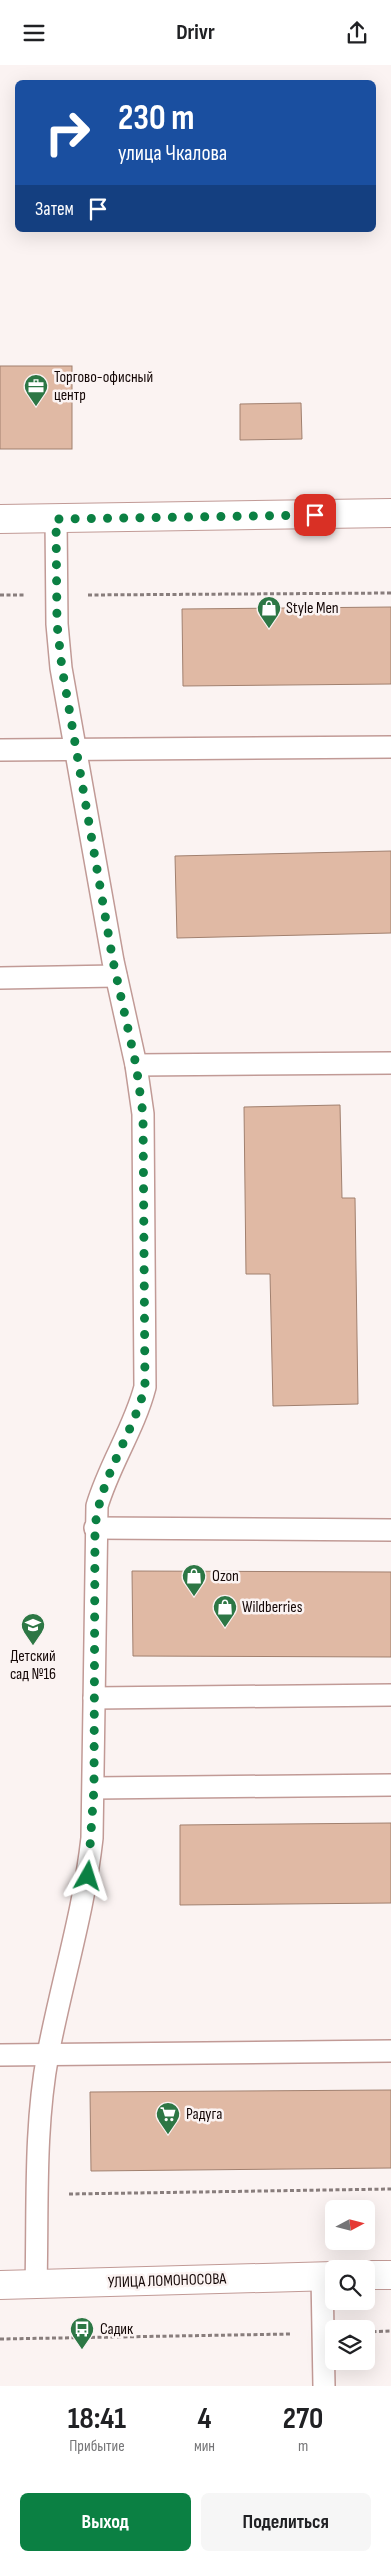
<!DOCTYPE html>
<html lang="ru">
<meta charset="utf-8">
<style>
:root{--surface:#fff;--page:#f6f6f6;--text:#202124;--muted:#757577;--accent:#0b8043}
body{margin:0;font-family:"Sofia Sans Condensed",sans-serif;background:var(--page);color:var(--text);height:100vh;display:flex;flex-direction:column;font-size:19px;white-space:nowrap}
*{box-sizing:border-box;margin:0}
p{font-size:16px;color:var(--muted)}
.icon{flex:none;width:28px;height:28px;fill:none;stroke:currentColor;stroke-width:2;stroke-linecap:round;stroke-linejoin:round}
.map{position:relative;height:2321px;overflow:hidden}
.details{display:flex;flex-direction:column;background:var(--surface);flex:1}
.details>*{flex:none}
.hud{position:absolute;left:15px;top:15px;width:361px;height:152px;border-radius:8px;box-shadow:0 5px 20px #0002;background:#1a4fa0;color:#fff;overflow:hidden}
.needle{width:32px;rotate:83deg}
.tools{position:absolute;left:325px;top:2135px;display:grid;gap:10px}
.tools a{display:grid;place-items:center;width:50px;height:50px;border-radius:8px;background:var(--surface);box-shadow:0 5px 20px #0002;font-size:25px}
.pin{position:absolute;display:grid;place-items:center;width:42px;height:42px;color:#fff;margin:-21px;border-radius:10px;box-shadow:0 2px 8px #0006}
.me{position:absolute;width:55px;margin:-28px;rotate:6deg;stroke-linejoin:round;filter:drop-shadow(0 0 4px #0008)}
.turn{display:flex;align-items:center;gap:18px;height:105px;padding:0 20px;font-size:22px}
.turn .icon{width:65px;height:65px;stroke-width:2.5}
.turn b{display:block;font-size:35px;line-height:42px}
.then{display:flex;align-items:center;height:48px;padding:0 20px;background:#0003;gap:10px;font-size:19px}
.eta{display:flex;justify-content:space-evenly;align-items:center;height:85px;text-align:center}
.eta b{font-size:30px;font-weight:700;line-height:35px}
.primary-button{display:flex;gap:10px;margin-top:auto;padding:10px 20px}
.primary-button a{flex:1;height:58px;border-radius:8px;background:var(--accent);color:#fff;font-size:20px;font-weight:700;line-height:58px;text-align:center}
.primary-button a+a{background:var(--page);color:var(--text)}
header{display:flex;justify-content:space-between;align-items:center;height:65px;padding:0 20px;background:var(--surface);font-size:22px;font-weight:700}
.map>svg:first-child{display:block}
</style>
<header><svg class="icon" aria-label="menu" viewBox="0 0 24 24"><path d="M4 6h16M4 12h16M4 18h16"/></svg>Drivr<svg class="icon" aria-label="share" viewBox="0 0 24 24"><path d="M12 15V3M7 8l5-5 5 5M5 13v7h14v-7"/></svg></header>
<div class="map">
<svg width="391" height="2321" viewBox="0 0 391 2321">
<rect width="100%" height="100%" fill="#fbf3f2"/>
<g fill="#e0b9a4" stroke="#a1806f">
<rect x="0" y="301" width="72" height="83"/>
<polygon points="301,338 302,374 240,375 240,339"/>
<polygon points="391,542 391,619 183,621 182,544"/>
<polygon points="391,786 391,868 177,873 175,791"/>
<polygon points="340,1040 342,1133 355,1133 358,1339 273,1341 270,1209 246,1209 244,1042"/>
<polygon points="132,1506 391,1507 391,1592 133,1591"/>
<polygon points="391,1758 391,1838 180,1840 180,1760"/>
<polygon points="391,2025 391,2103 91,2106 90,2027"/>
</g>
<g fill="none" stroke-linecap="round" stroke-linejoin="round">
<g stroke="#c19a96" stroke-width="24">
<g id="lane">
<polyline points="0,685 391,682"/>
<polyline points="0,913 116,911"/>
<polyline points="136,1000 391,998"/>
<polyline points="95,1463 391,1465"/>
<polyline points="94,1633 391,1630"/>
<polyline points="94,1723 391,1720"/>
<polyline points="0,1990 391,1986"/>
<polyline points="322,2211 324,2321"/>
<path d="M 36,2220 C 38,2143 34,2064 48,1989 C 62,1916 84,1846 92,1773 L 97,1441 C 109,1400 134,1364 145,1322 L 143,1049 L 136,1000 L 113,896 L 61,603 L 57,559 L 56,454"/>
</g>
</g>
<g stroke="#c19a96" stroke-width="30">
<g id="street">
<polyline points="0,454 391,448"/>
<polyline points="366,2210 391,2210"/>
<polyline points="0,2220 334,2211"/>
</g>
</g>
<g stroke="#887d7c" stroke-width="3" stroke-dasharray="4 2.5" stroke-linecap="butt">
<polyline points="0,530 24,530"/>
<polyline points="88,530 391,528"/>
<polyline points="69,2129 391,2124"/>
<polyline points="366,2267 391,2266"/>
<polyline points="0,2274 291,2269"/>
</g>
<use href="#lane" stroke="#fff" stroke-width="21"/>
<use href="#street" stroke="#fff" stroke-width="28"/>
</g>
<g fill="none" stroke-linecap="round" stroke-linejoin="round">
<path stroke="#0b8043" stroke-width="9" stroke-dasharray="0 16.2" d="M 88,1811 L 94,1723 L 95,1463 C 100,1412 132,1371 145,1322 L 143,1049 L 136,1000 L 113,896 L 62,603 L 57,559 L 56,454 L 315,450"/>
</g>
<defs>
<g id="office-pin" transform="scale(1.25)"><path d="M0 17L-7.5 6A9.5 9.5 0 1 1 7.5 6Z" fill="#2d7745" stroke="#fbf3f2"/><path d="M-6-3h4V-5.5h4V-3h4V5H-6ZM-1-4.5V-3h2v-1.5ZM-6 0V1H6V0Z" fill="#fff"/></g>
<g id="shop-pin" transform="scale(1.25)"><path d="M0 17L-7.5 6A9.5 9.5 0 1 1 7.5 6Z" fill="#2d7745" stroke="#fbf3f2"/><path d="M-5-2.5h2.3a2.7 3.5 0 0 1 5.4 0H5L5.5 6h-11ZM-1.5-2.5h3a1.5 2.3 0 0 0-3 0Z" fill="#fff"/></g>
<g id="school-pin" transform="scale(1.25)"><path d="M0 17L-7.5 6A9.5 9.5 0 1 1 7.5 6Z" fill="#2d7745" stroke="#fbf3f2"/><path d="M0-5L7-2L0 1L-7-2ZM-4 1L0 2.5L4 1V4Q0 6-4 4Z" fill="#fff"/></g>
<g id="supermarket-pin" transform="scale(1.25)"><path d="M0 17L-7.5 6A9.5 9.5 0 1 1 7.5 6Z" fill="#2d7745" stroke="#fbf3f2"/><path d="M-6-5.5h2.5l.6 2H6L4.5 2H-2.5L-4.4-4H-6ZM-1.5 3.2a1.3 1.3 0 1 0 .1 0ZM3 3.2a1.3 1.3 0 1 0 .1 0Z" fill="#fff"/></g>
<g id="bus-pin" transform="scale(1.25)"><path d="M0 17L-7.5 6A9.5 9.5 0 1 1 7.5 6Z" fill="#2d7745" stroke="#fbf3f2"/><path d="M-5-6H5V4H4V6H2V4H-2V6H-4V4H-5ZM-3.5-4V0h7V-4ZM-3.5 1.2v1.5H-2V1.2ZM2 1.2v1.5H3.5V1.2Z" fill="#fff"/></g>
</defs>
<g fill-rule="evenodd">
<use href="#office-pin" x="36" y="321"/>
<use href="#shop-pin" x="269" y="543"/>
<use href="#shop-pin" x="194" y="1511"/>
<use href="#shop-pin" x="225" y="1542"/>
<use href="#school-pin" x="33" y="1560"/>
<use href="#supermarket-pin" x="168" y="2049"/>
<use href="#bus-pin" x="82" y="2264"/>
</g>
<g text-anchor="middle" dominant-baseline="central" stroke-width="5" stroke-linejoin="round" paint-order="stroke">
<g font-size="16" fill="#150807" stroke="#fbf3f2" text-anchor="start">
<text x="54" y="312">Торгово-офисный<tspan x="54" dy="18">центр</tspan></text>
<text x="286" y="543">Style Men</text>
<text x="212" y="1511">Ozon</text>
<text x="242" y="1542">Wildberries</text>
<text x="33" y="1591" text-anchor="middle">Детский<tspan x="33" dy="18">сад №16</tspan></text>
<text x="186" y="2049">Радуга</text>
<text x="100" y="2264">Садик</text>
</g>
<g font-size="16" fill="#150807" stroke="#fbf3f2">
<text transform="translate(167 2216) rotate(-2)">УЛИЦА ЛОМОНОСОВА</text>
</g>
</g>
</svg>
<div class="tools">
<a><svg class="needle" viewBox="-14 -14 28 28"><path d="M0-13l5 13h-10z" fill="#e53935"/><path d="M0 13l5-13h-10z" fill="#757577"/></svg></a>
<a><svg class="icon" aria-label="search" viewBox="0 0 24 24"><circle cx="10" cy="10" r="6"/><path d="M15 15l6 6"/></svg></a>
<a><svg class="icon" aria-label="layers" viewBox="0 0 24 24"><path d="M12 4l9 5-9 5-9-5zM3 14l9 5 9-5"/></svg></a>
</div>
<div class="pin" style="left:315px;top:450px;background:#d93025"><svg class="icon" aria-label="arrive" viewBox="0 0 24 24"><path d="M6 21V4h12l-3 4 3 4H6"/></svg></div>
<svg class="me" style="left:88px;top:1811px" viewBox="-20 -20 40 40"><path d="M0-17L14 15 0 8-14 15z" fill="#0b8043" stroke="#fff" stroke-width="4"/></svg>
<div class="hud">
<div class="turn"><svg class="icon" aria-label="right" viewBox="0 0 24 24"><path d="M7 20v-9h11M14 6l5 5-5 5"/></svg><div><b>230 m</b>улица Чкалова</div></div>
<div class="then">Затем<svg class="icon" aria-label="arrive" viewBox="0 0 24 24"><path d="M6 21V4h12l-3 4 3 4H6"/></svg></div>
</div>
</div>
<section class="details">
<div class="eta">
<div><b>18:41</b><p>Прибытие</p></div>
<div><b>4</b><p>мин</p></div>
<div><b>270</b><p>m</p></div>
</div>
<div class="primary-button"><a>Выход</a><a>Поделиться</a></div>
</section>
